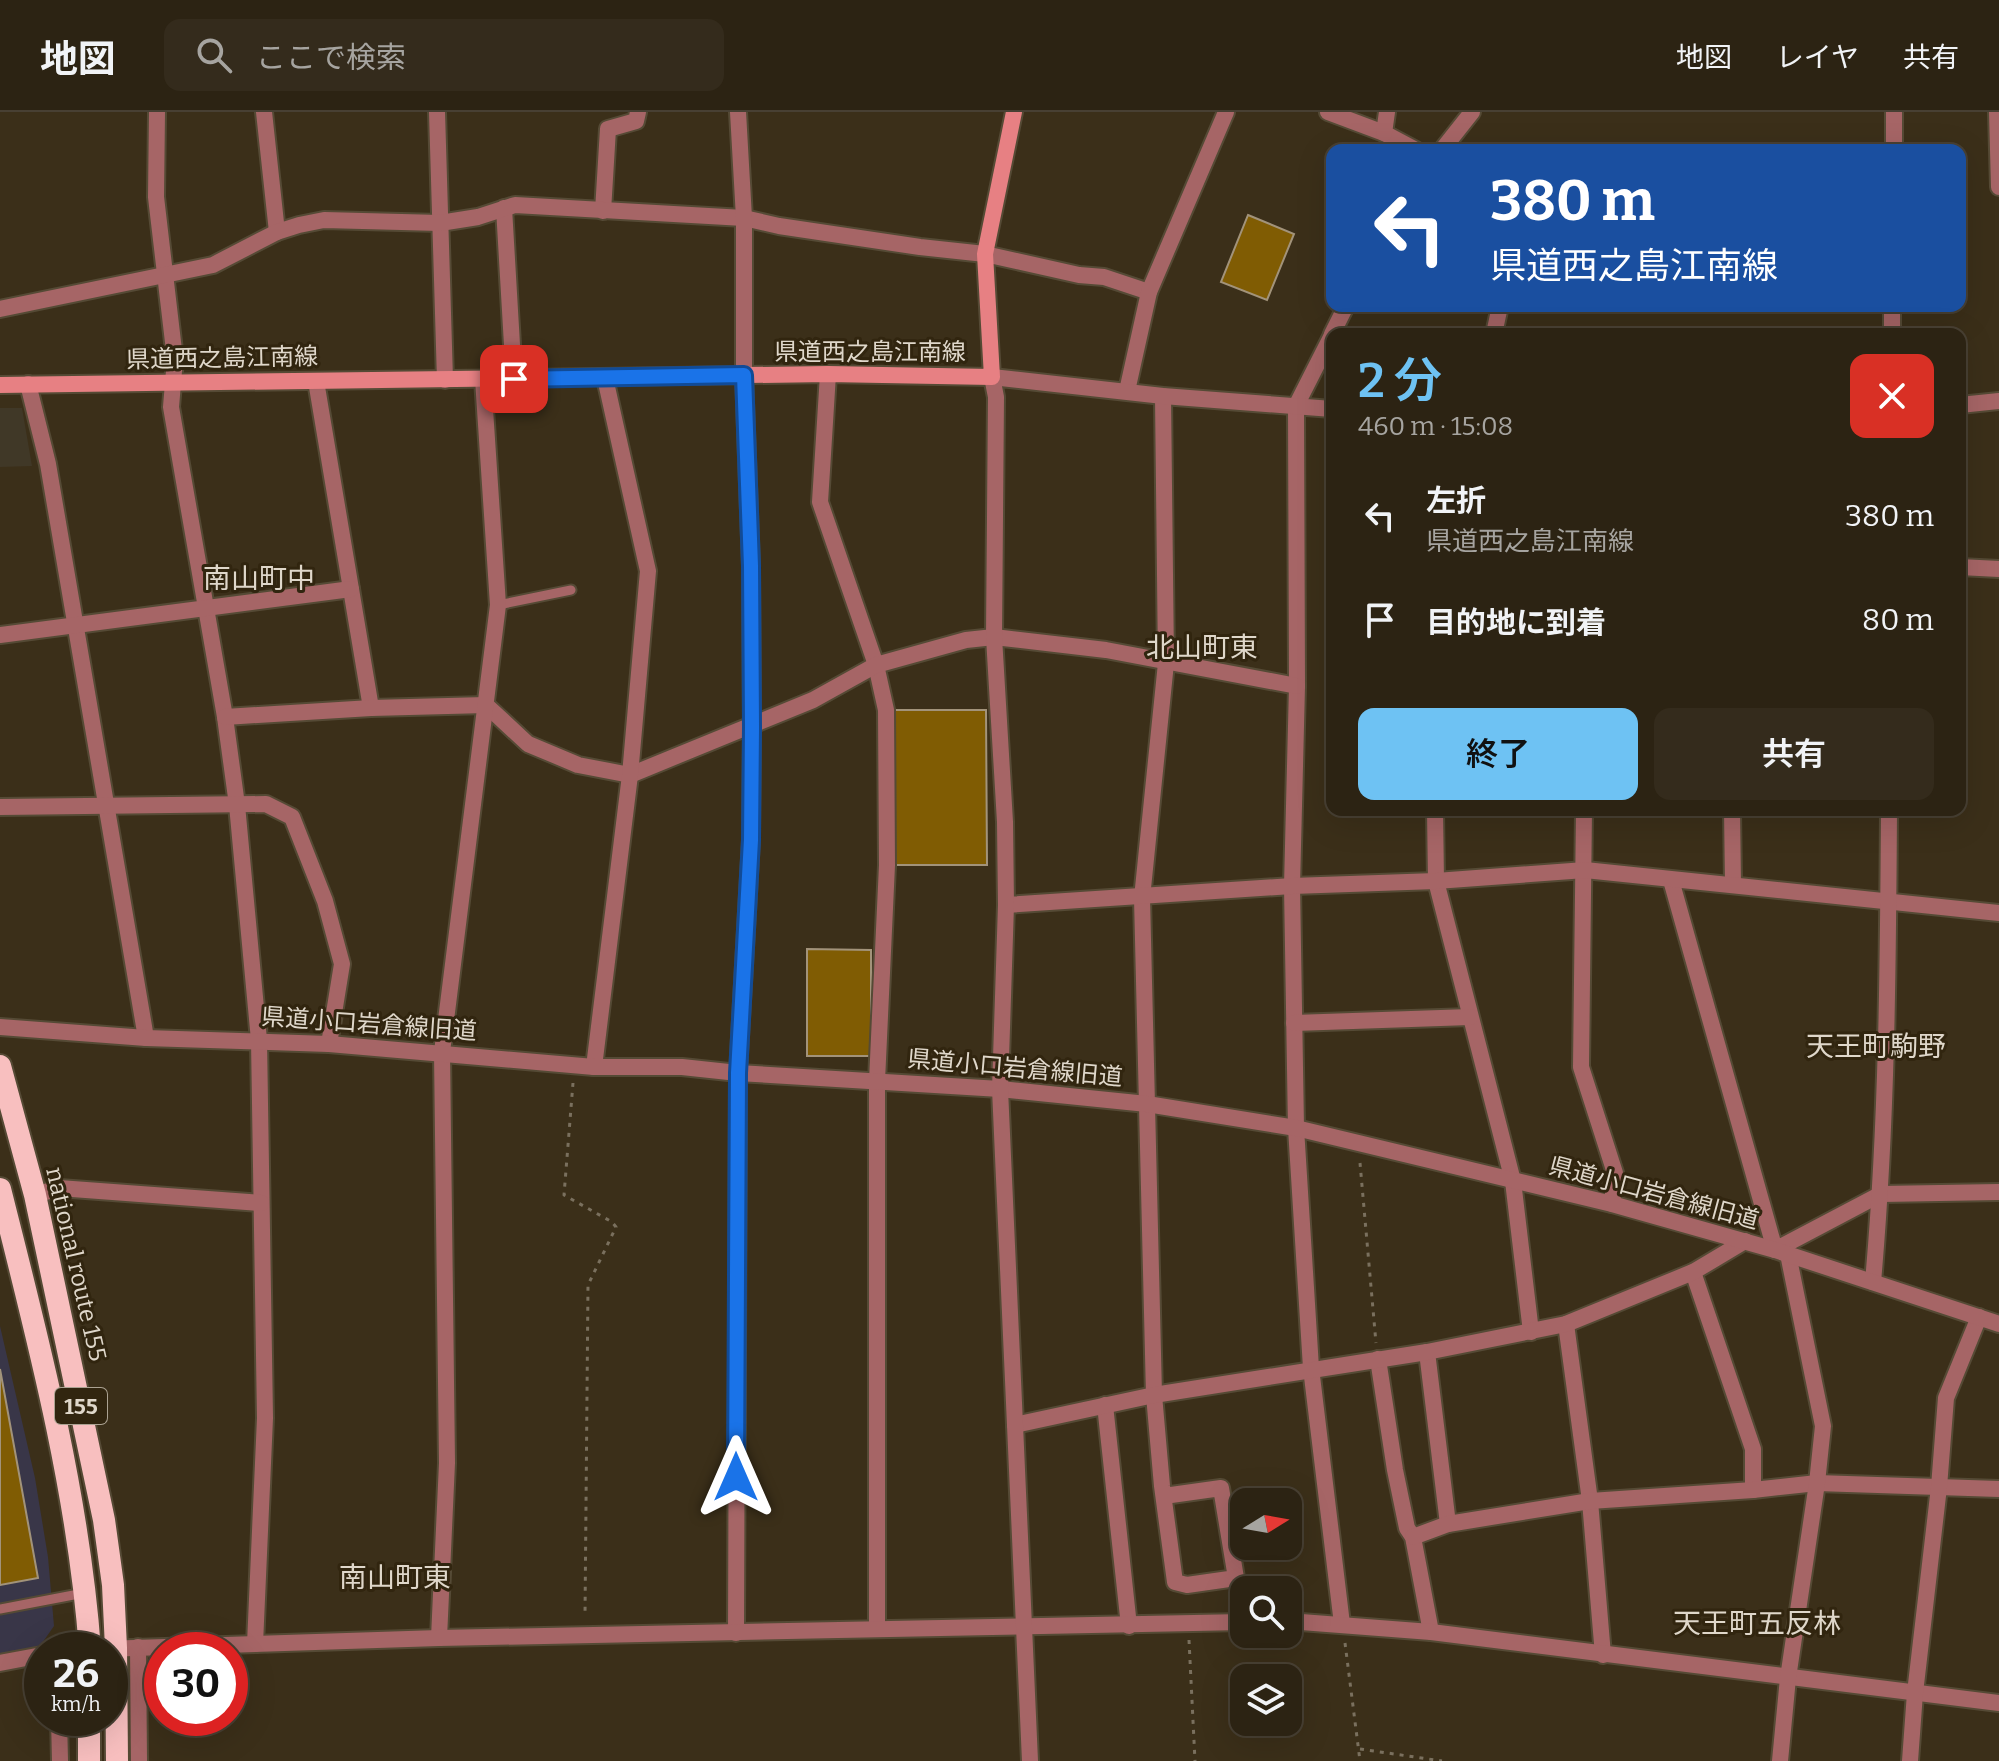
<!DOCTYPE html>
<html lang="ja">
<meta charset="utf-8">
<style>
:root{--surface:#2c2313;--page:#342b1c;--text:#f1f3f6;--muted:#a6a4a0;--line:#484033;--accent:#6ec2f3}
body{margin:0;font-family:Bitter,"Noto Sans JP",serif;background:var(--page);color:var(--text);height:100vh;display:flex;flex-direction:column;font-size:30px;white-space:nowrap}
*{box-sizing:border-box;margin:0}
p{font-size:26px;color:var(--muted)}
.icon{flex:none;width:44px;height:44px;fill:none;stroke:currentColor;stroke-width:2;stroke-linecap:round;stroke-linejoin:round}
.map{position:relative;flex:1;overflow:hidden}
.sheet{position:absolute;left:1326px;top:216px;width:640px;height:488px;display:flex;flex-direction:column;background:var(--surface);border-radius:16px;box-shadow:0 8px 32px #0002,0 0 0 2px var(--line)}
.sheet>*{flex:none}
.top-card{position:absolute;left:1326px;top:32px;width:640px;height:168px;border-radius:16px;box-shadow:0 8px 32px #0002,0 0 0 2px var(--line);background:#1a4fa0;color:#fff;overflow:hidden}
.needle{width:52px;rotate:79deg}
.buttons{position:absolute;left:1230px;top:1376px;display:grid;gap:16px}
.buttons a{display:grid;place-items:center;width:72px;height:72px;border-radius:16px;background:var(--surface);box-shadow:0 8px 32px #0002,0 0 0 2px var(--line);font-size:40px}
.speed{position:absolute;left:24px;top:1520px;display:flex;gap:16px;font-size:40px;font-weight:700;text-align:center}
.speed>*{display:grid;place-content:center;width:104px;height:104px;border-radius:50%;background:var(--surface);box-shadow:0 8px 32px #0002,0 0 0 2px var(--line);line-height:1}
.speed small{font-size:20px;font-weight:400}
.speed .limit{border:12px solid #d22;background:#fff;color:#111}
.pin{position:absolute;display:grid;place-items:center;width:68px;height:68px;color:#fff;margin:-34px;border-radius:16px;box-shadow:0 4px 12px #0006}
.me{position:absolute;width:88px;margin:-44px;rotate:0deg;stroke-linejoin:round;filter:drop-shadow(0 0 6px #0008)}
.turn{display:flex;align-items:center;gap:28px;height:168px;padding:0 32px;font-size:36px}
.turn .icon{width:104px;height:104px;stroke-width:2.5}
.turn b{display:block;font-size:56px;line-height:68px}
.round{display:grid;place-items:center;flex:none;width:84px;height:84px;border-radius:16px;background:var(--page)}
.headline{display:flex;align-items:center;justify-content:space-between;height:136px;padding:0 32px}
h1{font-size:48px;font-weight:600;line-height:60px;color:var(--accent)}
.cta{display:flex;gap:16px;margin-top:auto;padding:16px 32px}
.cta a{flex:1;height:92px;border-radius:16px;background:var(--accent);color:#111;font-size:32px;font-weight:600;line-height:92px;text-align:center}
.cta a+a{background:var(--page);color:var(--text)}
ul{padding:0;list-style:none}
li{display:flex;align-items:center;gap:24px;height:104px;padding:0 32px}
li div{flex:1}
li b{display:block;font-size:30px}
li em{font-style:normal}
header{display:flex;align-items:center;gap:48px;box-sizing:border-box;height:112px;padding:0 40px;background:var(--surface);border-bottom:2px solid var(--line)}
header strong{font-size:38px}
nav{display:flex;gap:44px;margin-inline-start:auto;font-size:28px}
.search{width:560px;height:72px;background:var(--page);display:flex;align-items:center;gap:20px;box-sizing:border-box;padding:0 28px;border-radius:16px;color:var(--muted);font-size:30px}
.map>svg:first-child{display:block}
</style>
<header>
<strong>地図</strong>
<div class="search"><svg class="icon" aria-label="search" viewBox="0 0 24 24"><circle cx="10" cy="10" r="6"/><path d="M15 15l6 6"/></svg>ここで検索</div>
<nav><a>地図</a><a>レイヤ</a><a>共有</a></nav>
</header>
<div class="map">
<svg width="1999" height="1649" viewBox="0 0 1999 1649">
<rect width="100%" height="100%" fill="#3b2f19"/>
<polygon fill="#403827" points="22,296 32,354 0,355 0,296"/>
<polygon fill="#393648" points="0,1214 35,1366 48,1445 54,1514 40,1534 0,1542"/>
<g fill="#805c03" stroke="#a2937a" stroke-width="2">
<polygon points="1248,103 1294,122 1267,188 1221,170"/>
<polygon points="886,598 986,598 987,753 887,753"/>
<polygon points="807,837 871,838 871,944 807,944"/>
<polygon points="0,1257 38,1466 0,1473"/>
</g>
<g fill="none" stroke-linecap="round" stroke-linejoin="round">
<g stroke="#554a35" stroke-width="13">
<g id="service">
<polyline points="498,493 571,478"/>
<polyline points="0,1497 84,1481"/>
</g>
</g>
<g stroke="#554a35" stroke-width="20">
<g id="minor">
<polyline points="157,0 156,85 175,247 171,295 225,605 237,693 259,928 265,1306 255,1532"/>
<polyline points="264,0 277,120"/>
<polyline points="437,0 445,268"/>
<polyline points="1328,0 1384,21 1416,38"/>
<polyline points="1997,0 1999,75"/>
<polyline points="1384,21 1387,0"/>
<polyline points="1442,38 1472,0"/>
<polyline points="1894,38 1894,0"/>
<polyline points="504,96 514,267"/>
<polyline points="603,99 608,17 636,9 638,0"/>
<polyline points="0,197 213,153 277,120 299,113 324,108 440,111 478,105 515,93 744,106 779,114 920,135 985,142 1079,163 1104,165 1149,180"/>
<polyline points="1332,222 1346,194"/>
<polyline points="1494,222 1500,194"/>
<polyline points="1892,222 1892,194"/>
<polyline points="1332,223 1296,294 1297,574 1292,774 1296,1016 1311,1256 1342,1512"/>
<polyline points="828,262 820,390 876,553 886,598 887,753 877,969 877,1517"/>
<polyline points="316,269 371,596"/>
<polyline points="28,272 48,352 146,926"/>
<polyline points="1127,279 1149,180 1226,0"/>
<polyline points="1163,284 1166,551 1142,786 1154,1283 1162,1374 1175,1470 1187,1473 1236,1466 1221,1376 1164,1384"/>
<polyline points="1960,455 1999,457"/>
<polyline points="0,523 351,477"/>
<polyline points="225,605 371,596 486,593 528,632 578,653 630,663 813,588 876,553 966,528 994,525 1106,538 1297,574"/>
<polyline points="0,695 266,692 292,705 325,789 342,852 329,932"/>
<polyline points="1435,698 1436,769 1513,1069 1531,1220"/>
<polyline points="1584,698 1581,955 1615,1061 1612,1092"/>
<polyline points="1732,698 1733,772"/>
<polyline points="1671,768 1775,1138 1881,1082 1999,1080"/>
<polyline points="1006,793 1292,774 1436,769 1585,758 1999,801"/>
<polyline points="1294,911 1470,905"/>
<polyline points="594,955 630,663 648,459 605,266"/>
<polyline points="35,1083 59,1076 261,1091"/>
<polyline points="1693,1160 1753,1337 1753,1378"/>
<path d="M 1873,1170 C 1887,1013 1888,856 1889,698"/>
<polyline points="1566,1212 1590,1389 1603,1543"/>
<polyline points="1427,1240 1448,1412"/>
<polyline points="1378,1247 1395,1358 1407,1416 1413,1425 1431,1520"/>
<polyline points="1105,1293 1129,1514"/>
<polyline points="1015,1313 1154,1283 1427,1240 1566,1212 1693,1160 1745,1129"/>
<polyline points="1413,1425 1448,1412 1590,1389 1753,1378 1817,1371 1999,1377"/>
<polyline points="1288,1509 1431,1520 1999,1591"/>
<polyline points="736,1521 738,961 751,728 752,615 751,454 744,263 744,106 738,0"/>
<polyline points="439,1526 447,1351 442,940 498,493 483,267"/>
<polyline points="138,1535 139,1649"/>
<polyline points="73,1538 439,1526 1244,1510"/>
<polyline points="0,1551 42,1543"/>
<polyline points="59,1606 60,1649"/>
<polyline points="1780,1649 1788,1566 1817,1371 1823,1314 1788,1142"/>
<polyline points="1910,1649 1915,1581 1939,1375 1946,1286 1979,1205"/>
</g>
</g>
<g stroke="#554a35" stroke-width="20">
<g id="tertiary">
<polyline points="1960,293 1999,289"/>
<polyline points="0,915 146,926 329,932 594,955 682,955 738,961 1000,977 1147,992 1296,1016 1612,1092 1775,1138 1999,1212"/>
<polyline points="1030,1649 1000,977 1006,793 1005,710 994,525 996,285 992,265 1163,284 1332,297"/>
</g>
</g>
<g stroke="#554a35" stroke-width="20">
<polyline id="secondary" points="0,273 828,262 992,265 985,142 1014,0"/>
</g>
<g stroke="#554a35" stroke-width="26">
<g id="trunk">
<polyline points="0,954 35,1083 104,1408 113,1473 116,1536 117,1649"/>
<path d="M 0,1077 C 38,1227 79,1384 90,1538"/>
<polyline points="89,1649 89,1606"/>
</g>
</g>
<g stroke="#7a705e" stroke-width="3" stroke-dasharray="4 6" stroke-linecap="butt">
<polyline points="573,971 564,1083 612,1110 616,1115 588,1173 585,1504"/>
<polyline points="1360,1051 1376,1231"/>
<polyline points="1189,1528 1195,1649"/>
<polyline points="1345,1531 1360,1649"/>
<polyline points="1360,1637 1442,1649"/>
</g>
<use href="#service" stroke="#a66566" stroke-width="9"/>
<use href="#minor" stroke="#a66566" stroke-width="16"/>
<use href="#tertiary" stroke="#a66566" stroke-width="16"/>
<use href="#secondary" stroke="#e78083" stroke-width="16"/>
<use href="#trunk" stroke="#f8bfbf" stroke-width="22"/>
</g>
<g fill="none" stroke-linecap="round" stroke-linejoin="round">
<g stroke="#114b97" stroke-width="20">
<polyline id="route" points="514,267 744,263 751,454 752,615 751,728 738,961 736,1365"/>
</g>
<use href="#route" stroke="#1a73e8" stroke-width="14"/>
</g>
<g text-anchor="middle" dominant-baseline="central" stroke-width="6" stroke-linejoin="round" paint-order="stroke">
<rect fill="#31250f" stroke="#aba292" stroke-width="2" x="55" y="1276" width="52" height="36" rx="6"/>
<g font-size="22" font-weight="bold" fill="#dfd7ca">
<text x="81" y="1294">155</text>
</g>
<g font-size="24" fill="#dfd7ca" stroke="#31250f">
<text x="870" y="240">県道西之島江南線</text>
<text transform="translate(222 246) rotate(-1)">県道西之島江南線</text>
<text transform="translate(369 912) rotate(4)">県道小口岩倉線旧道</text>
<text transform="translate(1015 956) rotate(5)">県道小口岩倉線旧道</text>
<text transform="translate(1654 1081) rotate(15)">県道小口岩倉線旧道</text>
<text transform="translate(76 1152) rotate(77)">national route 155</text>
</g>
<g font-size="28" fill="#dfd7ca" stroke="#31250f">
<text x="259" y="466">南山町中</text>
<text x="1202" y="535">北山町東</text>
<text x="1876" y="934">天王町駒野</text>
<text x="395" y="1465">南山町東</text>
<text x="1757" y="1511">天王町五反林</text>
</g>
</g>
</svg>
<div class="buttons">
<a><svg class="needle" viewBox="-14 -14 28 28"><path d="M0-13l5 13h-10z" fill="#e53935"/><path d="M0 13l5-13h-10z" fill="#a6a4a0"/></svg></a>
<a><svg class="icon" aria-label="search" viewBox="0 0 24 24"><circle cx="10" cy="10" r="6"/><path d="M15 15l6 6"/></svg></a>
<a><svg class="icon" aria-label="layers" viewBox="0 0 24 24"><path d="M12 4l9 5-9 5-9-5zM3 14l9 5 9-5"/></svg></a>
</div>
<div class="speed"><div>26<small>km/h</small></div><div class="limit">30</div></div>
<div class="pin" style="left:514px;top:267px;background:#d93025"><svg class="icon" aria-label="arrive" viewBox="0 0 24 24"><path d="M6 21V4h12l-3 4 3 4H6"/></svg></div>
<svg class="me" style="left:736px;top:1365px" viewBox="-20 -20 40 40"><path d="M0-17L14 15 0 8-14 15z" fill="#1a73e8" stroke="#fff" stroke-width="4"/></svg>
<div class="top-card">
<div class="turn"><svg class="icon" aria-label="left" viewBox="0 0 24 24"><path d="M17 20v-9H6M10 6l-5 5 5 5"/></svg><div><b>380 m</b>県道西之島江南線</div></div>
</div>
<section class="sheet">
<div class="headline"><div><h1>2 分</h1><p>460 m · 15:08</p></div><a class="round" style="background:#d93025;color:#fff"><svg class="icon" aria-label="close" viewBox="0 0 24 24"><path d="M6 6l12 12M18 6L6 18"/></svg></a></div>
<ul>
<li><svg class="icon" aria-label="left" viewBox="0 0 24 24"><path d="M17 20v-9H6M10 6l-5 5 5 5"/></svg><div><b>左折</b><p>県道西之島江南線</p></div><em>380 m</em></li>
<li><svg class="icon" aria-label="arrive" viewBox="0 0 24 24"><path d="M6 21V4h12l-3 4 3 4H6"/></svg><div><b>目的地に到着</b></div><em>80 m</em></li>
</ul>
<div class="cta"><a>終了</a><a>共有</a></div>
</section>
</div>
